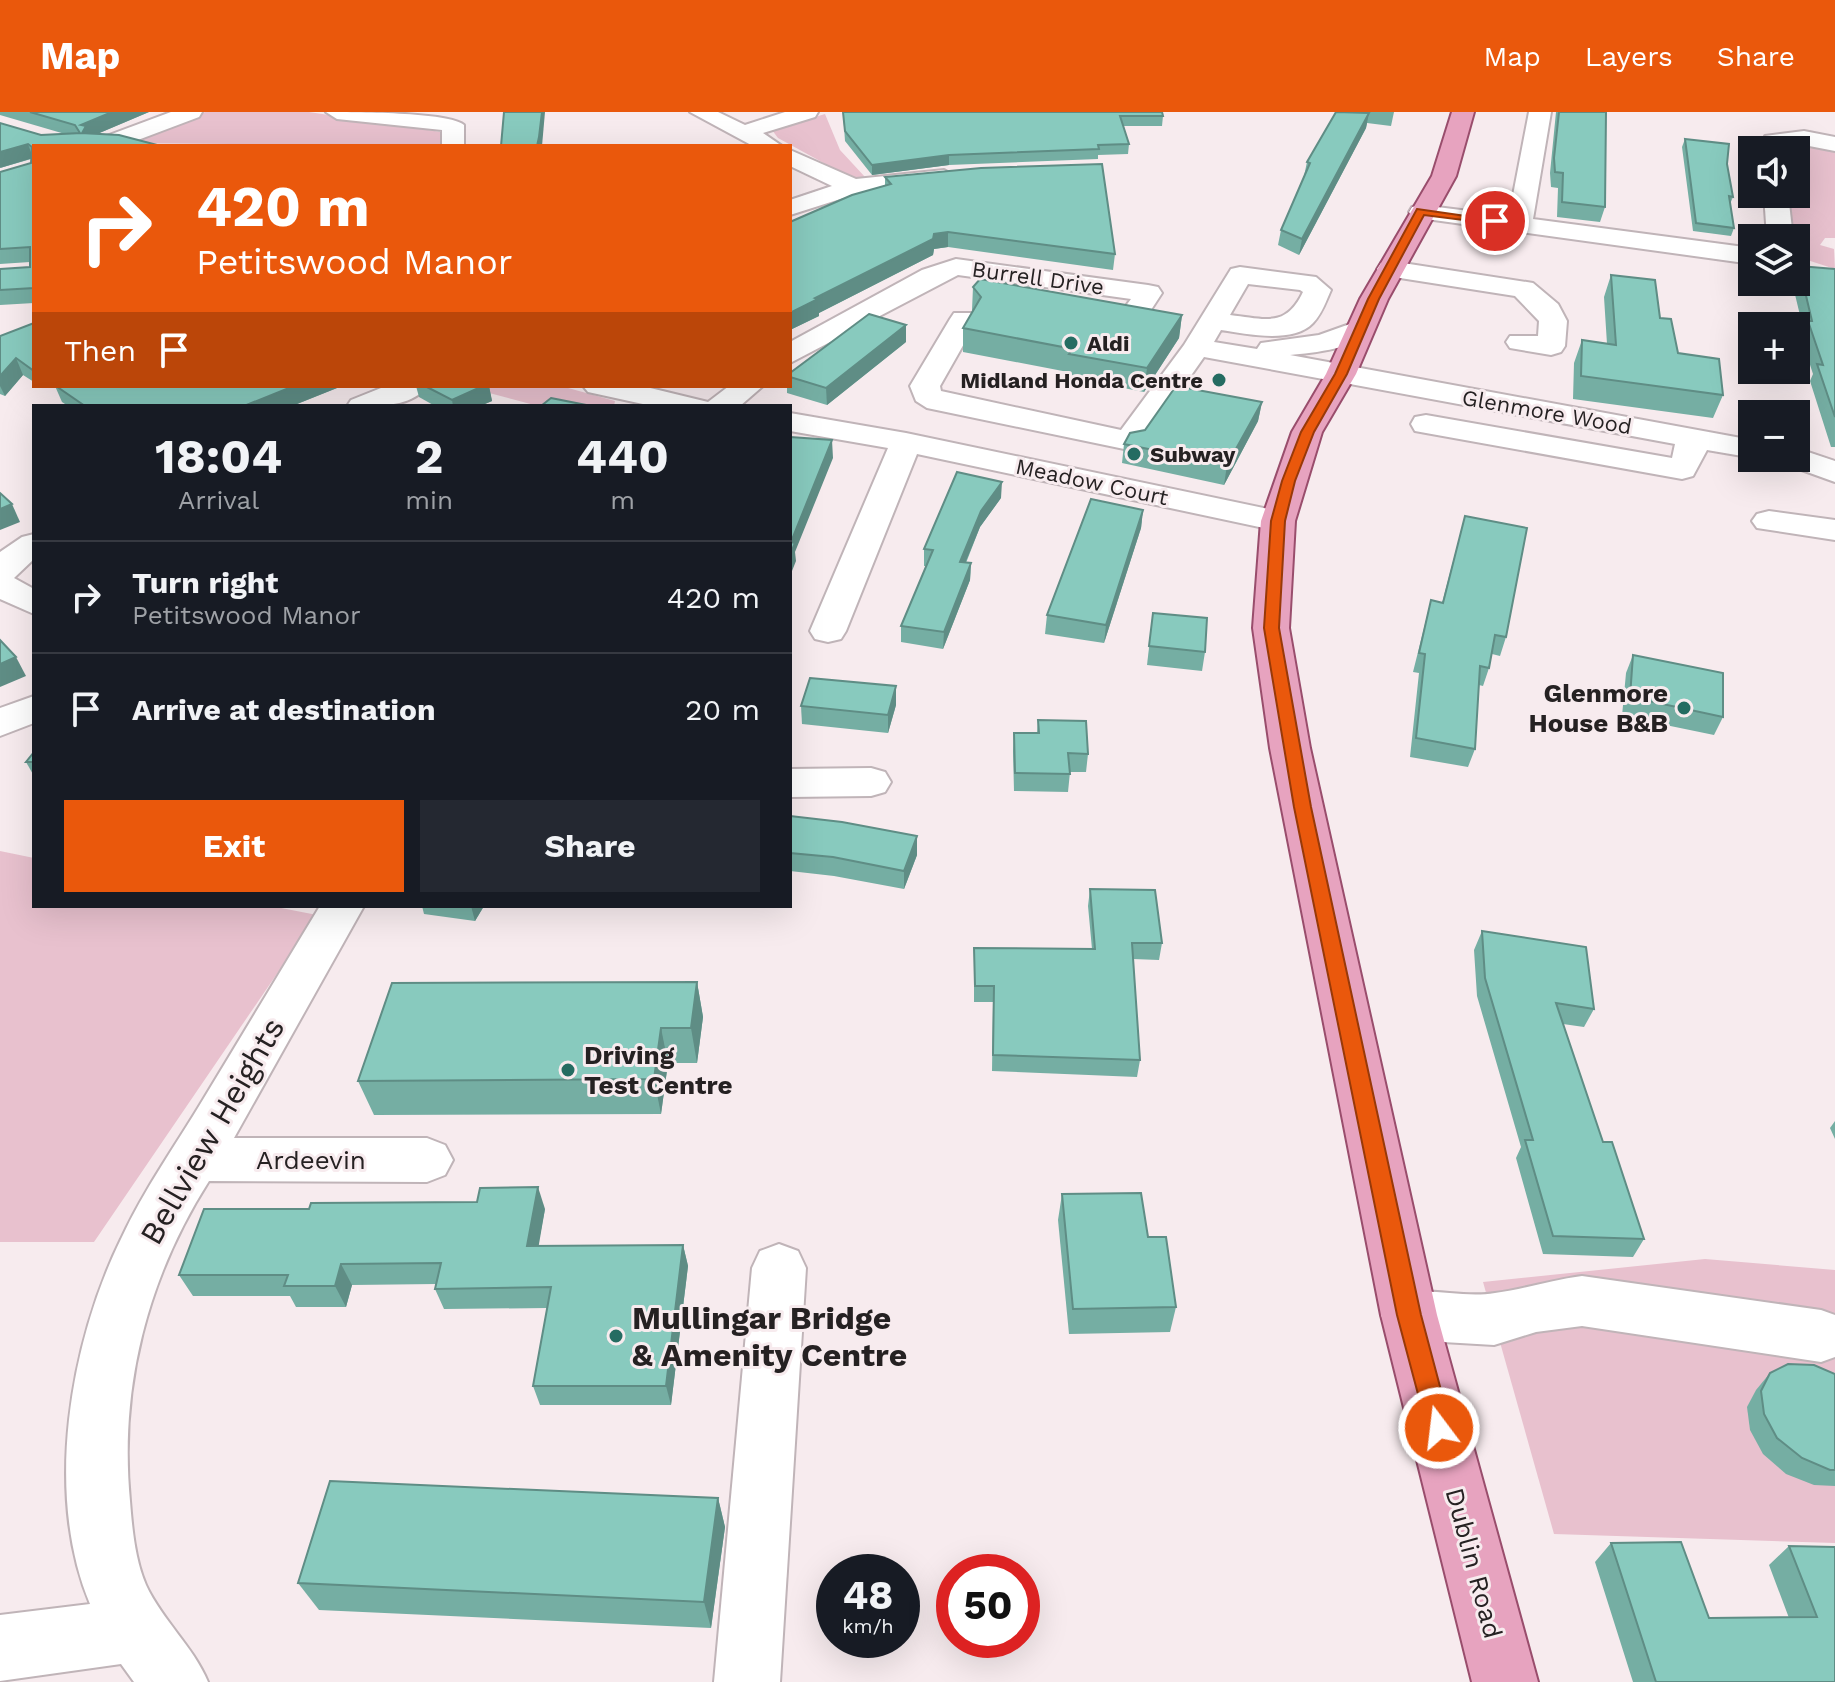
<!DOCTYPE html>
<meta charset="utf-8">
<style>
:root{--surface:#171b24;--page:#242831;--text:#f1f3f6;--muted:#9ea1a6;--line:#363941;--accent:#ea580c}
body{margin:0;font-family:"Work Sans",sans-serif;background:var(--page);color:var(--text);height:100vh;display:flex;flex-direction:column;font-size:30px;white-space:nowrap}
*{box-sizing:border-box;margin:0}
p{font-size:26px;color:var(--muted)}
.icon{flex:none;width:44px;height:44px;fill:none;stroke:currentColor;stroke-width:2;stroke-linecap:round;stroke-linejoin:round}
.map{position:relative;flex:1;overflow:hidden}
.sheet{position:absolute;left:32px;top:292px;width:760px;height:504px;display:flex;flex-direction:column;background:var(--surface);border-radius:0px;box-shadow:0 8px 32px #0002}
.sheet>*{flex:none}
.hud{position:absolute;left:32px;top:32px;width:760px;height:244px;border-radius:0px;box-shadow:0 8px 32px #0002;background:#ea580c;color:#fff;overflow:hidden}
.tools{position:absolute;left:1738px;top:24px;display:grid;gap:16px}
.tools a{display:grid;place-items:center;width:72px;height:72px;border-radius:0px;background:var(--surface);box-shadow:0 8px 32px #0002;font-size:40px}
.speed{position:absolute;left:816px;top:1442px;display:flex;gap:16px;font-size:40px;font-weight:700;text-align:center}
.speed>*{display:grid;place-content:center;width:104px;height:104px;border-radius:50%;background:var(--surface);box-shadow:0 8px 32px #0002;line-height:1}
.speed small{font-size:20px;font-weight:400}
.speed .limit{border:12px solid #d22;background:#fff;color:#111}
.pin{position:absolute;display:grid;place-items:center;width:68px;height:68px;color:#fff;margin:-34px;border:4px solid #fff;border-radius:50%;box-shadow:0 2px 8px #0007}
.me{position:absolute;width:88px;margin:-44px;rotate:345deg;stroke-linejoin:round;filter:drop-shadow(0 0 6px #0008)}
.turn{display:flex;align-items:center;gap:28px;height:168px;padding:0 32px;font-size:36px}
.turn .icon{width:104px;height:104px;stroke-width:2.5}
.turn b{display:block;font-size:56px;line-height:68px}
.then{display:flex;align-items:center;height:76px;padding:0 32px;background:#0003;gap:16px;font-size:30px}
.eta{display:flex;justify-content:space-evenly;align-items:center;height:136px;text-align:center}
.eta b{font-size:48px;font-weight:700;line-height:56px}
.action{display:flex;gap:16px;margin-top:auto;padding:16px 32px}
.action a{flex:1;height:92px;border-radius:0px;background:var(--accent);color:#fff;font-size:32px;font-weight:700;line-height:92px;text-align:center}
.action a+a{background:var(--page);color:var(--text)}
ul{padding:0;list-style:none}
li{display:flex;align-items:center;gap:24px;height:112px;padding:0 32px;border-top:2px solid var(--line)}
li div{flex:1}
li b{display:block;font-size:30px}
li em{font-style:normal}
header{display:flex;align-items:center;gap:48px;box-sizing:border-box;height:112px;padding:0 40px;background:var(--accent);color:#fff}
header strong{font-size:38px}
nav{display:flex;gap:44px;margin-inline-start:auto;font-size:28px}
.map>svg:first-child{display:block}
</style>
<header>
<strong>Map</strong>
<nav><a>Map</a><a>Layers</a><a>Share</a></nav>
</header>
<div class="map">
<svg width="1835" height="1570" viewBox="0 0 1835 1570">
<rect width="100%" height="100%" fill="#f7ebee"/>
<g fill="#e8c1ce">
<polygon points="205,0 309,0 441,20 442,34 121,31"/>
<polygon points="825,2 840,38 865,65 851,66 778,26 772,18"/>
<polygon points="1791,32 1811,32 1835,39 1835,126 1825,126 1820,133 1834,137 1835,157 1798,145 1788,82 1796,82 1796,38 1783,38"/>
<polygon points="463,274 561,274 615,289 614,294 538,294"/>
<polygon points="0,739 34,746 34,794 271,794 317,803 94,1130 0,1130"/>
<polygon points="1705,1147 1835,1158 1835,1431 1554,1422 1483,1170"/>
</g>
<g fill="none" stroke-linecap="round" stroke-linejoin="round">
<g stroke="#c0b4b8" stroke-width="4">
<g id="minor">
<polygon points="171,0 202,0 199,5 122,34 90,34 93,29"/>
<path d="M 326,0 C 351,0 450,0 464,13 L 464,34 L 442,34 L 442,18 L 337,7 Z"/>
<polygon points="690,0 718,0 745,13 785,0 818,0 815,5 763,21 782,34 753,34"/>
<polygon points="1529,0 1551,0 1533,107 1752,136 1752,152 1412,105 1409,100 1412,95 1421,93 1509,104"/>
<polygon points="1804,19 1835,25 1835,39 1804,33 1761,38 1765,24"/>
<polygon points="790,38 856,67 944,58 956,65 944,72 856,82 790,103 790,88 832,74 790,54"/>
<polygon points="1764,82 1788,82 1793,126 1767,126"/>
<polygon points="956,147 1148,173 1158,175 1162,181 1149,201 1129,201 1125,195 1131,187 958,163 790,251 790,230 922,158"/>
<polygon points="1390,149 1533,171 1558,192 1567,209 1565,234 1561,240 1551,243 1510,236 1506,230 1510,224 1538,224 1539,209 1515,184 1381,163 1377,157 1381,151"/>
<path d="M 1240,155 L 1316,165 L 1331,178 C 1326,189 1322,202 1313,211 C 1293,232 1246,222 1221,218 L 1214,230 L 1257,237 L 1261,231 L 1319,223 L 1361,208 L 1371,210 L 1375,216 C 1361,236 1313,241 1290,243 L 1752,328 L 1754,346 L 1707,338 L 1693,364 L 1682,367 L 1426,321 L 1415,319 L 1411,312 L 1415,305 L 1426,303 L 1672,346 L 1675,332 L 1204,245 L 1140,336 L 1129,338 L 927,296 L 916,289 L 910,274 L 950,207 L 954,201 L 974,201 L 978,207 L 940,274 L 941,279 L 1121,318 L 1184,233 L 1231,157 ZM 1248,172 L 1300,178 L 1303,180 C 1286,216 1265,207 1230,203 Z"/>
<path d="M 386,274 L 427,274 C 411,297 372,294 347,294 L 351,288 Z"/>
<polygon points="583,274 642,274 708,290 729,274 763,274 740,294 652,294 588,280"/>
<polygon points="790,301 906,321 1278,399 1290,402 1295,409 1290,416 1278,419 917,342 846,519 841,527 828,530 815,527 810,519 888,336 790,319"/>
<polygon points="1796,336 1835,349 1835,370 1785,352 1781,346 1796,346"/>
<polygon points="1769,399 1835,408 1835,428 1757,416 1752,409 1757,402"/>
<polygon points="34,422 34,447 14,466 34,477 34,502 0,487 0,440 22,425"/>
<polygon points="34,584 34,611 0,624 0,596"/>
<polygon points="871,656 885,660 891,670 885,680 871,684 790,685 790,657"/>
<path d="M 320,794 L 364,794 L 234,1026 L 427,1026 L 445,1033 L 453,1048 L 445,1063 L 427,1070 L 209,1069 C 148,1165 119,1274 130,1389 C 132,1415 135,1448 146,1473 C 162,1508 193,1534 208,1570 L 134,1570 L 121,1552 L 0,1569 L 0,1503 L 90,1492 C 44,1382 70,1231 121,1127 C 144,1077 176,1033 204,986 C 243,922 281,858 320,794 Z"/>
<polygon points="779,1132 798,1139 806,1156 780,1570 714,1570 752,1156 760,1139"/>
<path d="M 1582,1164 L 1821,1198 L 1835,1203 L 1835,1245 L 1821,1250 L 1582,1214 L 1536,1220 L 1494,1233 L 1409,1228 L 1389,1221 L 1381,1203 L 1389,1185 C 1425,1172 1459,1187 1495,1181 C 1524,1177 1552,1168 1582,1164 Z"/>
</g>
</g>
<g stroke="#994d6c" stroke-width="4">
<polygon id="major" points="1452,0 1474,0 1456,64 1388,187 1356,262 1322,320 1295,409 1289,516 1310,636 1437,1203 1538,1570 1472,1570 1381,1203 1270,636 1253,516 1261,409 1292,320 1326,262 1360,187 1432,64"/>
</g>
<use href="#minor" fill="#fff" fill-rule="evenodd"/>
<use href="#major" fill="#e7a3bf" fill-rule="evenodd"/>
</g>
<g fill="#75aea3">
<polygon points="0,0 149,0 97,22 34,34 34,191 0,193 0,157 30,155 30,150 0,152 0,60 31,51 31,47 0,56 41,23 65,22 0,3"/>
<polygon points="843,0 1163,4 1162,14 1123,14 1129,32 1128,42 1098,43 1098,47 949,53 872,63 845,29"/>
<polygon points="1336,0 1394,0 1391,14 1367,11 1366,16 1299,143 1278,133 1281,118 1304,64 1307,50"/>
<polygon points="1556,0 1606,0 1605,95 1600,110 1557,105 1558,76 1551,75 1550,61"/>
<polygon points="1685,27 1727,52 1733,85 1730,92 1734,116 1731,124 1693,119 1682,35"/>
<polygon points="885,65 1115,142 1113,158 948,135 934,137 933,143 819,201 819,204 790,218 885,74"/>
<polygon points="1799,154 1835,157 1835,335 1831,335 1810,269 1813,262 1801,225 1804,220 1792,170 1796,170 1796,161"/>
<polygon points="1611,163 1660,206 1678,241 1723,283 1713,306 1573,287 1574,251 1582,228 1607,232 1604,185"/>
<polygon points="973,175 1182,203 1179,226 1144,280 1067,265 1068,260 963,240 963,216 973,199 972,198"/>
<polygon points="34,211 34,270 23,263 5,284 0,282 0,224"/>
<polygon points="906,230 827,293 787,281 787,274 790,274 790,265"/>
<polygon points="55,274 342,274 292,294 68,294 62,290"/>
<polygon points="416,274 489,274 492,289 480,294 435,294 419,285"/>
<polygon points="1262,290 1258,309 1224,373 1122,351 1124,332"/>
<polygon points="1001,386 980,415 966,451 971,451 970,468 943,537 901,530 901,514 926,454 924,454 924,437"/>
<polygon points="1143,398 1141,416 1104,531 1045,522 1047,503"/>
<polygon points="1465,404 1506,525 1500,544 1492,542 1489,556 1483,574 1479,573 1475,637 1468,655 1410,645 1419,561 1413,560 1431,488 1442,491"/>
<polygon points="1153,501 1205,540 1202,559 1147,553"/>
<polygon points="1633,543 1723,605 1714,623 1622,604 1626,561"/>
<polygon points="896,593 888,621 802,612 801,594"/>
<polygon points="1038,608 1088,642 1086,660 1070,660 1068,680 1014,679 1013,639 1014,621 1037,621"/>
<polygon points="34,640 34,664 26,650"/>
<polygon points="790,704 917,743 904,777 834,764 790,759"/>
<polygon points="1090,777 1162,831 1159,848 1133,847 1140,948 1137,965 992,959 993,890 974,890 974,836 1092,837 1088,794"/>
<polygon points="422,794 484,794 475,809 424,802"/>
<polygon points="1482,819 1594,897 1584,915 1563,912 1603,1030 1644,1127 1633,1145 1543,1142 1516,1046 1521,1035 1477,884 1474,838"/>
<polygon points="697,870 703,905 697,951 668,951 661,1002 374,1003 358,969"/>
<polygon points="1835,1009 1835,1027 1830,1016"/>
<polygon points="1062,1082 1176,1195 1170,1220 1069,1222 1058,1108"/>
<polygon points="545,1097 538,1134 683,1133 688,1154 671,1293 540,1293 533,1274 547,1196 444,1197 435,1177 436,1172 352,1173 346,1195 296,1195 290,1184 193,1184 179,1163"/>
<polygon points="1770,1261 1835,1262 1835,1374 1814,1373 1786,1362 1763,1342 1750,1318 1747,1295 1756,1278"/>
<polygon points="718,1386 725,1415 711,1516 319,1498 298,1471"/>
<polygon points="1611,1431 1709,1506 1789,1506 1769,1453 1789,1434 1835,1435 1835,1570 1633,1570 1595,1450"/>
</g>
<g fill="#5f8d85">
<polygon points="112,0 149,0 90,25 82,21 81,13"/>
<polygon points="542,0 545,0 542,34 537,34"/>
<polygon points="1369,1 1366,16 1299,143 1302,127"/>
<polygon points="28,32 33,46 0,56 0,40"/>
<polygon points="949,43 949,53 872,63 872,53"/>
<polygon points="948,120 948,135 934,137 933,143 819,201 819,204 790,218 790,201 815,186 934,122"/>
<polygon points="1182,203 1179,226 1144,280 1147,256"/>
<polygon points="906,213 906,230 827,293 826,276"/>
<polygon points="16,246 23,263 5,284 0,274 0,264"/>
<polygon points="294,274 342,274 292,294 244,294"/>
<polygon points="483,274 489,274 492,289 480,294 453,294 452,288"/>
<polygon points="1262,290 1258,309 1224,373 1227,353"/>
<polygon points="832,328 833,346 795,440 796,449 790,464 791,430"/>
<polygon points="1002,370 1001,386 980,415 959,466 960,450 981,399"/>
<polygon points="12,392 20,410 0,418 0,397"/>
<polygon points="1143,398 1141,416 1104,531 1106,513"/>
<polygon points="971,451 970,468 943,537 944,520"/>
<polygon points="16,545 26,564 0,575 0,552"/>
<polygon points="896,574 896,593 888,621 888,603"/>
<polygon points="917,724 917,743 904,777 904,759"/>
<polygon points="471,794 484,794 475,809"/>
<polygon points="697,870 703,905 697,951 691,916"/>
<polygon points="661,916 668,951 661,1002 654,967"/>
<polygon points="538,1075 545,1097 535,1155 527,1134"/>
<polygon points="683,1133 688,1154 671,1293 666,1274"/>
<polygon points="341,1152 352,1173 346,1195 335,1174"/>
<polygon points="718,1386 725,1415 711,1516 704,1490"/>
</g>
<g fill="#88cabe" stroke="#5f8d85" stroke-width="2">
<polygon points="30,0 112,0 81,13 86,14 82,21 119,23 161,34 34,34 34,176 0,178 0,157 30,155 30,135 0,137 0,60 31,51 32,35 28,32 0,40 0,11 41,23 80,21 75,13"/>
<polygon points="504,0 542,0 539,25 537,34 501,34"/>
<polygon points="843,0 1162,0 1163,4 1120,4 1129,32 1098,33 1099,37 949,43 872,53 845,19"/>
<polygon points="1336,0 1369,1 1302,127 1281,118 1310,51 1307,50"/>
<polygon points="1559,0 1606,0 1605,95 1562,90 1563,61 1555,60 1554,46"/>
<polygon points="1685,27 1729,32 1727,52 1733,85 1729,84 1734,116 1696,111"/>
<polygon points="1102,52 1115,142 948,120 934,122 933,127 815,186 818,187 790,201 790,110 852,83 891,72 885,65 981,56"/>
<polygon points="1799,154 1835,157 1835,305 1817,252 1823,253 1808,209 1812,209"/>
<polygon points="1611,163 1655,168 1660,206 1671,207 1678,241 1719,247 1723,283 1581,264 1582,228 1616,233"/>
<polygon points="980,167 1182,203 1147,256 1069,242 1073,237 963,216 981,185 973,175"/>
<polygon points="869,202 906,213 826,276 790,265 790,261"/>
<polygon points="34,211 34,259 16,246 0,264 0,224"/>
<polygon points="56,274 294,274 244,294 85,294"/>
<polygon points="425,274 483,274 452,288"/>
<polygon points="1176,274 1262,290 1227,353 1124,332 1130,321 1145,318"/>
<polygon points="551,286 586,293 584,294 541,294"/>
<polygon points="790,325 832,328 791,430 795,431 790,443"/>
<polygon points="957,360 1002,370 981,399 960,450 971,451 944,520 901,514 933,438 924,437"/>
<polygon points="0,381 12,392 0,397"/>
<polygon points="1091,387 1143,398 1106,513 1047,503"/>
<polygon points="1465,404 1527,416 1506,525 1495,523 1489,556 1480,554 1475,637 1416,626 1425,542 1419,541 1431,488 1443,491"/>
<polygon points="1153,501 1207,506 1205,540 1149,534"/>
<polygon points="0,528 16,545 0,552"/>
<polygon points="1633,543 1723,561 1723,605 1630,585"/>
<polygon points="810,566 896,574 888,603 801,594"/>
<polygon points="1038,608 1086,609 1088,642 1068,641 1070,662 1015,661 1014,621 1039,621"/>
<polygon points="34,640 34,650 26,650"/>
<polygon points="790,704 842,710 917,724 904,759 833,745 790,741"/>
<polygon points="1090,777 1155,778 1162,831 1132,831 1140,948 993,943 994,874 975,874 974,836 1095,837"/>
<polygon points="1482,819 1586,835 1594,897 1556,891 1603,1030 1612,1030 1644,1127 1553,1124 1525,1028 1533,1028 1485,866"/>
<polygon points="697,870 691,916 661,916 654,967 358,969 392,871"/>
<polygon points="538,1075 527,1134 683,1133 666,1274 533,1274 551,1175 435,1177 441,1151 341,1152 335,1174 284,1174 288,1163 179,1163 204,1097 309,1097 311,1091 477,1090 480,1076"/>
<polygon points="1141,1081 1148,1125 1166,1125 1176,1195 1073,1197 1062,1082"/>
<polygon points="1788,1252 1814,1253 1835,1262 1835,1358 1830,1358 1802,1346 1777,1326 1764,1302 1761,1279 1770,1261"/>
<polygon points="330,1369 718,1386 704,1490 298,1471"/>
<polygon points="1681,1430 1709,1506 1817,1505 1789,1434 1835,1435 1835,1570 1656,1570 1611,1431"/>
</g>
<polygon fill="#ea580c" stroke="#983908" stroke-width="2" points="1417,97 1501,109 1495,112 1424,103 1379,187 1347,262 1314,320 1295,369 1285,409 1279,516 1311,695 1421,1203 1451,1316 1447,1324 1439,1327 1430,1324 1427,1316 1397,1203 1294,695 1264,516 1271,409 1282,369 1301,320 1335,262 1368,187"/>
<g fill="#256c62" stroke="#f7ebee" stroke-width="3">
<circle cx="1071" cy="231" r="8"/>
<circle cx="1219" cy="268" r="8"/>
<circle cx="1134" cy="342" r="8"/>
<circle cx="1684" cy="596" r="8"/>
<circle cx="568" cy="958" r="8"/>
<circle cx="616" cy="1224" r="8"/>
</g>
<g text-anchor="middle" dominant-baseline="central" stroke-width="6" stroke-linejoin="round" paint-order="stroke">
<g font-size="22" fill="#252122" stroke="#f7ebee">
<text transform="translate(1038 166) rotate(8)">Burrell Drive</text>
<text transform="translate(1547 300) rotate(10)">Glenmore Wood</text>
<text transform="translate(1092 370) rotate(12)">Meadow Court</text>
</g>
<g font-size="22" font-weight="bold" fill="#252122" stroke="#f7ebee" text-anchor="start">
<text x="1087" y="231">Aldi</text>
<text x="1203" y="268" text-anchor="end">Midland Honda Centre</text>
<text x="1150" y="342">Subway</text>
</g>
<g font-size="26" font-weight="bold" fill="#252122" stroke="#f7ebee" text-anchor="end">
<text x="1668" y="581">Glenmore<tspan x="1668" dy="30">House B&amp;B</tspan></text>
<text x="584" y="943" text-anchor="start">Driving<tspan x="584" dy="30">Test Centre</tspan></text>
</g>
<g font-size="26" fill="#252122" stroke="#f7ebee">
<text x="311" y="1048">Ardeevin</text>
<text transform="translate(1474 1451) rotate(75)">Dublin Road</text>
</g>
<g font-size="32" fill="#252122" stroke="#f7ebee">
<text transform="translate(212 1019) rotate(-60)">Bellview Heights</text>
</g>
<g font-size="32" font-weight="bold" fill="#252122" stroke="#f7ebee" text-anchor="start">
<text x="632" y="1206">Mullingar Bridge<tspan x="632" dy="37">&amp; Amenity Centre</tspan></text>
</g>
</g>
</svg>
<div class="tools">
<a><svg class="icon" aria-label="sound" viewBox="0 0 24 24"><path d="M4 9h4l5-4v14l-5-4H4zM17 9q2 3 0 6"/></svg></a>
<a><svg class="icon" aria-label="layers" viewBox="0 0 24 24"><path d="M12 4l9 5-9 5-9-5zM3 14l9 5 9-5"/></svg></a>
<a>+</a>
<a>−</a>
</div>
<div class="speed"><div>48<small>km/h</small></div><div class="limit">50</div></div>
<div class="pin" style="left:1495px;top:109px;background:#d93025"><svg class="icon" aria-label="arrive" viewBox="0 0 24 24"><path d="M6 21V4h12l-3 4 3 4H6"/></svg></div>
<svg class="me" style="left:1439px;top:1316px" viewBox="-20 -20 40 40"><circle r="17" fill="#ea580c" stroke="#fff" stroke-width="3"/><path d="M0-11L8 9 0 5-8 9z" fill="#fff"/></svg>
<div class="hud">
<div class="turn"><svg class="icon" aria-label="right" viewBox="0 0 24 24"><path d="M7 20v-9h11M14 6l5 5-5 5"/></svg><div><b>420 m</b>Petitswood Manor</div></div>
<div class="then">Then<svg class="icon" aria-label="arrive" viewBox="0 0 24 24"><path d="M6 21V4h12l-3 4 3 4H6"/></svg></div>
</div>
<section class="sheet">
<div class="eta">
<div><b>18:04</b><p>Arrival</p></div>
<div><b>2</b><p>min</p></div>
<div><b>440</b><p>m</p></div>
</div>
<ul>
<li><svg class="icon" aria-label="right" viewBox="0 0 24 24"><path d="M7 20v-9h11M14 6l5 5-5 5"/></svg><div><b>Turn right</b><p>Petitswood Manor</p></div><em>420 m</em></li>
<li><svg class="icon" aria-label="arrive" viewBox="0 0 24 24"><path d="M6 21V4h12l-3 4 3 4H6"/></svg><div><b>Arrive at destination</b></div><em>20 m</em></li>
</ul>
<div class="action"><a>Exit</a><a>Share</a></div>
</section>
</div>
